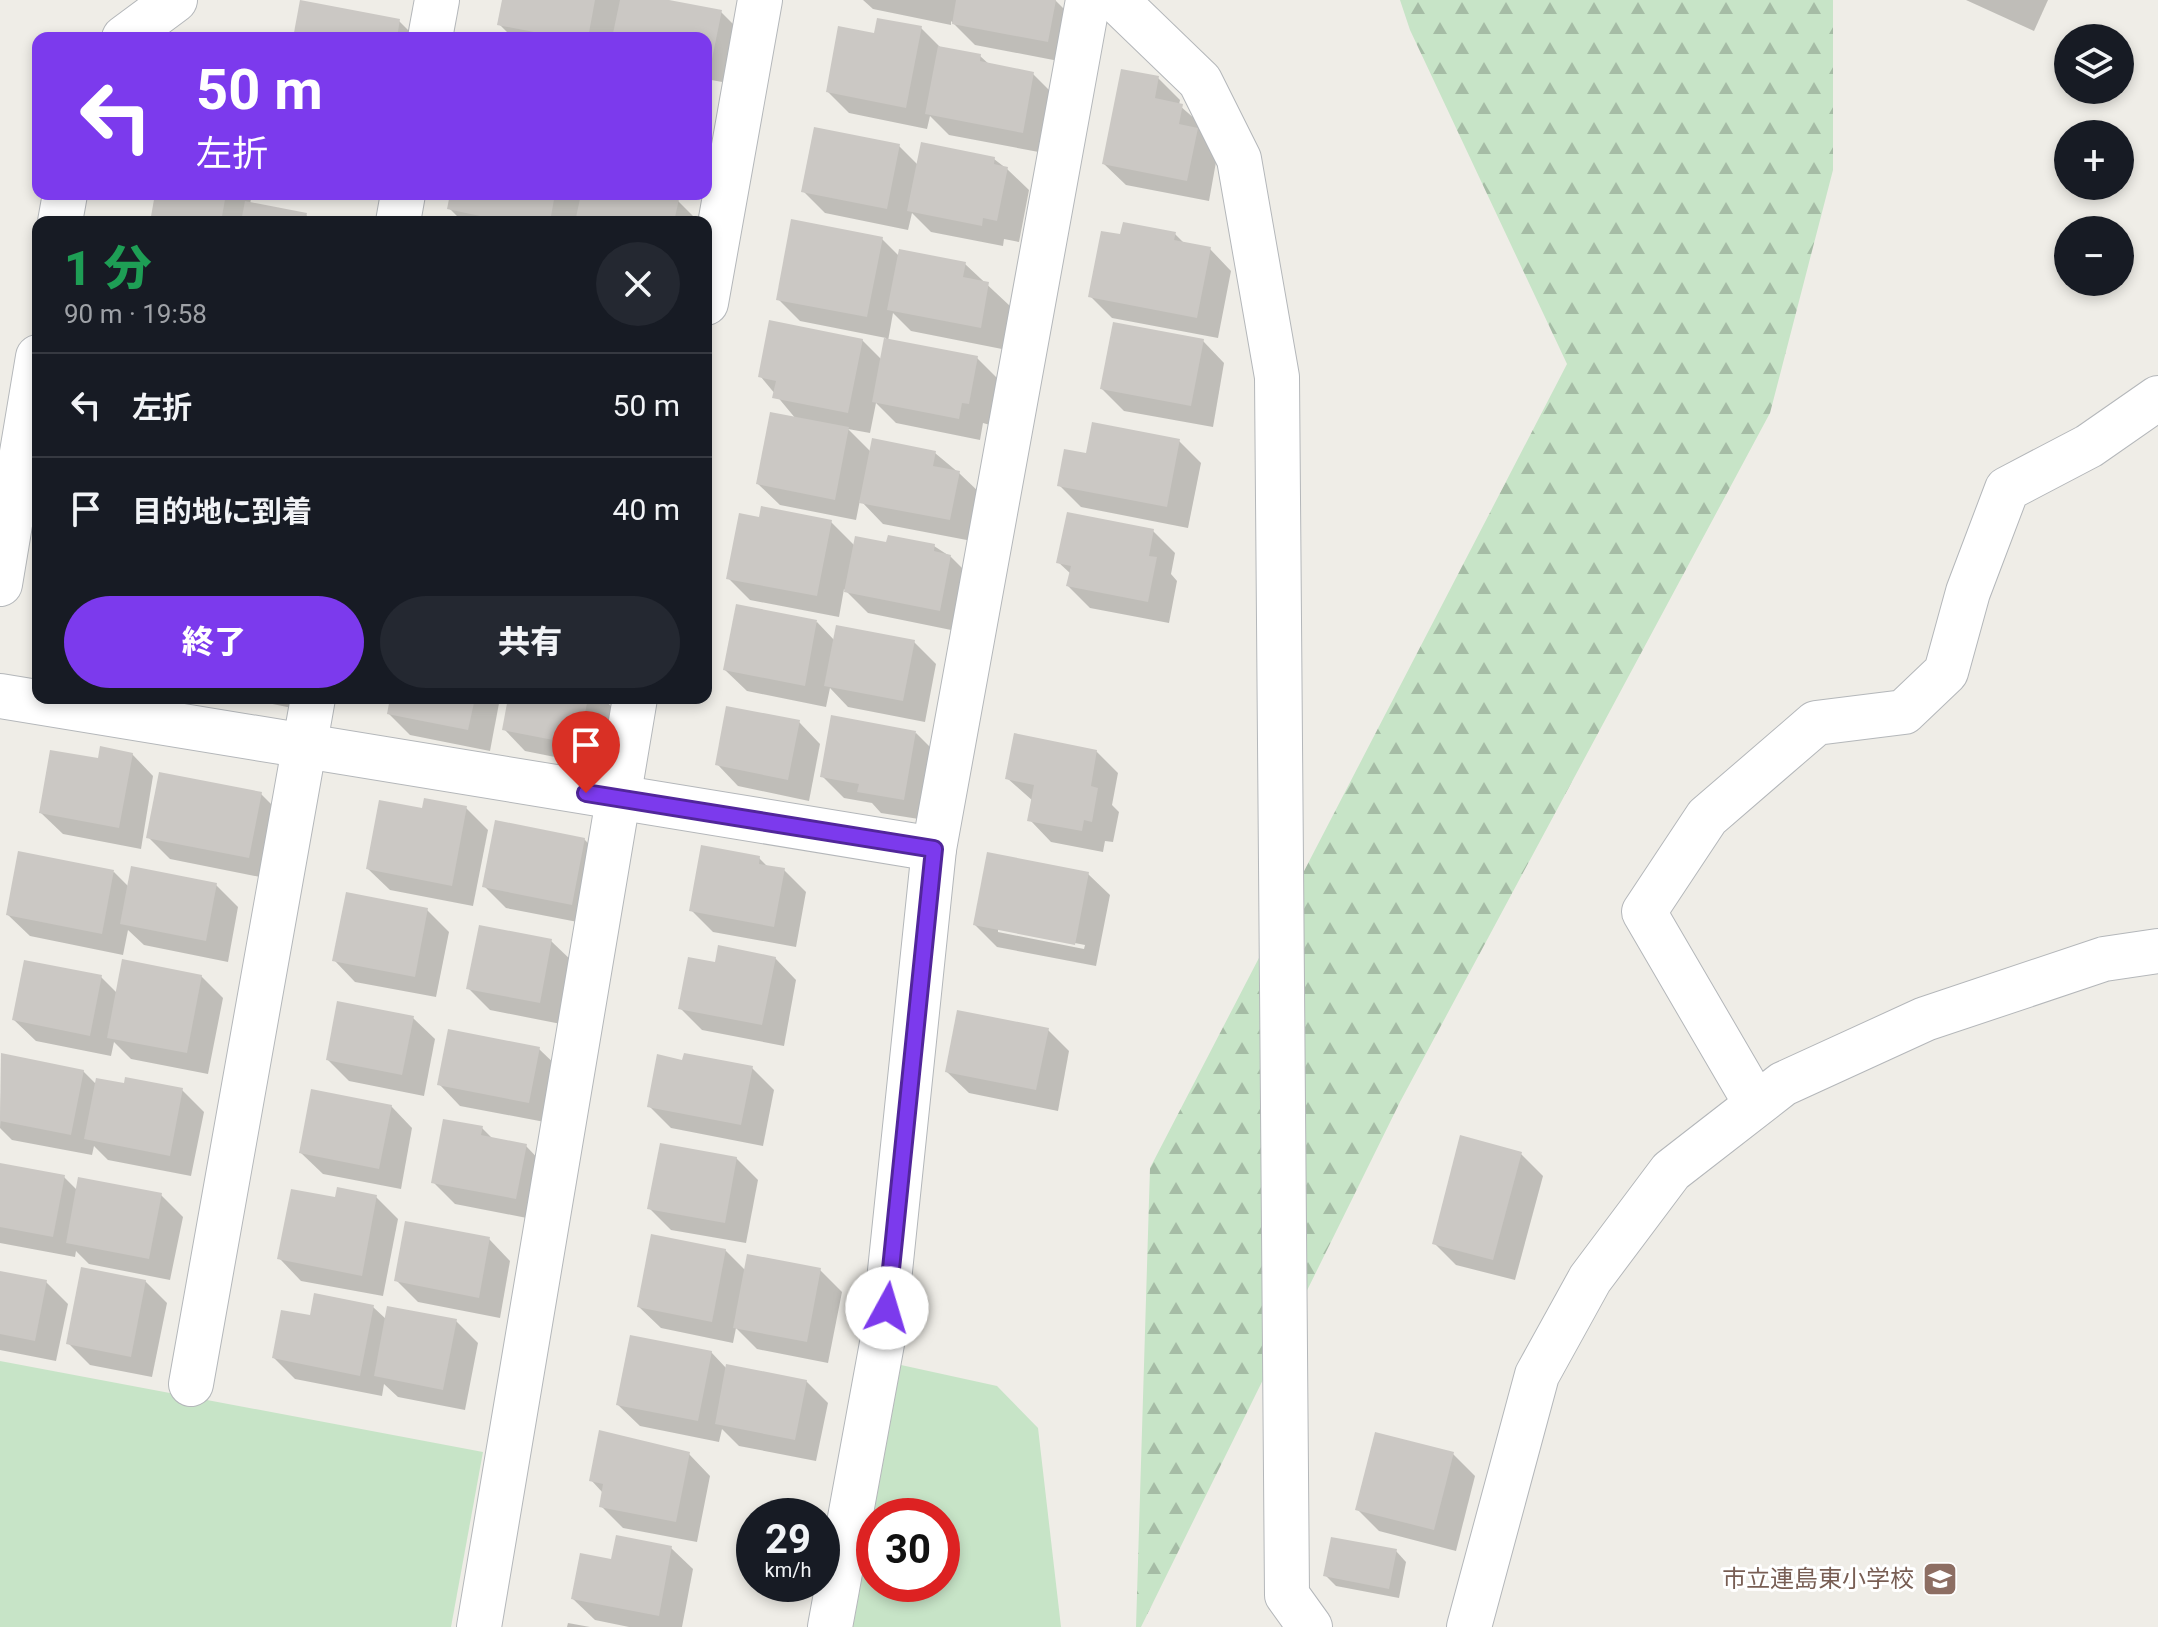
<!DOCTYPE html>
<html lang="ja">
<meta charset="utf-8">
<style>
:root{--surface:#171b24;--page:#242831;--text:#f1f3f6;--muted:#9ea1a6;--line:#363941;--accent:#7c3aed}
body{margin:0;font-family:Roboto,"Noto Sans JP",sans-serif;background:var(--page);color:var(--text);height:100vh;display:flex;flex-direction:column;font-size:30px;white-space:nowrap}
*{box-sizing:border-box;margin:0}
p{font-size:26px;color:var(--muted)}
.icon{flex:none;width:44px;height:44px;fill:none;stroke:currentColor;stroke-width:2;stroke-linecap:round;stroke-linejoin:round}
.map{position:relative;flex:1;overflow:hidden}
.panel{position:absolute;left:32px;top:216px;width:680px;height:488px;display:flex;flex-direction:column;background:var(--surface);border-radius:16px;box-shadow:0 4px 12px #0003}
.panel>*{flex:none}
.hud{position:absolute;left:32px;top:32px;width:680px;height:168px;border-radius:16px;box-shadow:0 4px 12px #0003;background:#7c3aed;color:#fff;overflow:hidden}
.controls{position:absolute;left:2054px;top:24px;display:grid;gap:16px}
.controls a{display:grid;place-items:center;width:80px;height:80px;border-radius:50%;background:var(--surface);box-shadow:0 4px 12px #0003;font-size:40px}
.speed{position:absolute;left:736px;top:1498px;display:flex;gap:16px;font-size:40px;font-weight:700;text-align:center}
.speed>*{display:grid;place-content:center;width:104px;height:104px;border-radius:50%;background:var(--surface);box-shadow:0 4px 12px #0003;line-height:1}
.speed small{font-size:20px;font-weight:400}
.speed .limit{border:12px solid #d22;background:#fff;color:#111}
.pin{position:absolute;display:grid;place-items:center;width:68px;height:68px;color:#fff;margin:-82px -34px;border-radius:50% 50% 50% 0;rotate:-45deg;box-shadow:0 0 8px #0007}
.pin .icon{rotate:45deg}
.me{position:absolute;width:88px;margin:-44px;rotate:6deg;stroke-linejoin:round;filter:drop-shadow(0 0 6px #0008)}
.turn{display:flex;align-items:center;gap:28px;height:168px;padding:0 32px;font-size:36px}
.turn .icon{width:104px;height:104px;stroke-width:2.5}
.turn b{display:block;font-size:56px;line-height:68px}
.round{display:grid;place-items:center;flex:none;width:84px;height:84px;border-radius:42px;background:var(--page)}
.headline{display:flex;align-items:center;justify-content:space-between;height:136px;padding:0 32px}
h1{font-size:48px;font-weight:800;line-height:60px;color:#1e9e55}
.action{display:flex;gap:16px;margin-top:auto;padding:16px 32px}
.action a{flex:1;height:92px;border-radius:48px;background:var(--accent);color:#fff;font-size:32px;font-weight:800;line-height:92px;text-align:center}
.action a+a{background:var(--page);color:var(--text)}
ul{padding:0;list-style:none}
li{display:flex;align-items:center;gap:24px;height:104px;padding:0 32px;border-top:2px solid var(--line)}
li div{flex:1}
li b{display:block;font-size:30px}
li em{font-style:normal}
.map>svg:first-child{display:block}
</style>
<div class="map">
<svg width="2158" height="1627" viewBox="0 0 2158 1627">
<defs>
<pattern id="forest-firs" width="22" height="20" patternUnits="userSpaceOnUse" patternTransform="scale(2)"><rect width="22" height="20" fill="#c7e4c7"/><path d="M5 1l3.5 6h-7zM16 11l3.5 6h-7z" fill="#a5bca5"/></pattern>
</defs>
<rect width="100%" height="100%" fill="#efede7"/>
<g fill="#c7e4c7" fill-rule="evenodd">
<polygon points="0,1361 483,1452 451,1627 0,1627"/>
<path d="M 901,1365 L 997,1386 L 1038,1428 L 1061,1627 L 853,1627 ZM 874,1516 L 942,1516 L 942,1584 L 874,1584 Z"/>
</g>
<polygon fill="url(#forest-firs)" points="1400,0 1833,0 1833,170 1770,413 1400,1102 1141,1627 1136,1627 1150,1168 1567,364 1410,30"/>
<g fill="#0003" fill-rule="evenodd">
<polygon points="504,0 658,0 721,12 743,34 733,84 706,79 706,38 513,38 499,24"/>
<polygon points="863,0 1055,0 1077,22 1069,63 975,45 951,21 951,25 873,9"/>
<polygon points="1966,0 2048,0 2034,31"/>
<polygon points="399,21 416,38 295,38"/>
<polygon points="921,28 941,48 980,56 990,65 1033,74 1055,96 1044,153 949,135 930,116 927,129 849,113 828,92 876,36"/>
<polygon points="1158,78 1180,100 1179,105 1204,127 1202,135 1218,151 1209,201 1126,185 1104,164"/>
<polygon points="899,146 918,165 994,159 1007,169 1029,190 1019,242 1004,239 1003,246 931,232 912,213 908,230 825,213 804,192"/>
<polygon points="157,194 252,194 250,204 306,215 313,222 152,222"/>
<polygon points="452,194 577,194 582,200 583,194 642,194 678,201 699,222 463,222 449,208"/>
<polygon points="1175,234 1185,244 1210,249 1231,271 1218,338 1112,318 1090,296 1122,237"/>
<polygon points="882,239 900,257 965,264 1010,306 1002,349 911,331 893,313 888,341 977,358 999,380 990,425 983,423 980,440 896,423 876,403 870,433 848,429 871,452 935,453 959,473 981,494 972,541 883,524 860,500 856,520 780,505 758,484 796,419 761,377 862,340 882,360 886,338 800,321 778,299"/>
<polygon points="1203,341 1224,363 1213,427 1124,411 1102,389"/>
<polygon points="1179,441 1201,463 1188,528 1081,507 1059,485 1088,456"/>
<polygon points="831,522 855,546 934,546 951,557 972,578 961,632 868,613 844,589 839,617 750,600 728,578"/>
<polygon points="1153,531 1175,553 1171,574 1177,581 1169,623 1090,608 1068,586 1071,574 1058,562"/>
<polygon points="817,622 835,641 914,642 936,664 925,722 848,707 830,688 826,707 747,691 725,670"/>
<polygon points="243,698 309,698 307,711"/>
<polygon points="392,698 500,698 490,751 410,735 389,714"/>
<polygon points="510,698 602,698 612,707 600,766 525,751 504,729"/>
<polygon points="799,722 820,744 809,801 738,786 717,764"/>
<polygon points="916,733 937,754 925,820 881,813 872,803 844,798 822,776"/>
<polygon points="1096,751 1118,773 1112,805 1119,812 1113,842 1105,841 1103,852 1051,842 1030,820 1033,801 1008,779"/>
<polygon points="132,754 153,776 141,849 63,834 41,813 99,760"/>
<polygon points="261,794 283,816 270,879 170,859 148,837"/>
<polygon points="466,808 488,830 473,906 390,890 368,869 423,810"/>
<polygon points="584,839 605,861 593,925 506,908 484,886"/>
<polygon points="759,858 768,867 784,870 806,892 796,947 713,932 691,910"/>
<polygon points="114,872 129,887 216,885 238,907 228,962 144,945 128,930 123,955 30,936 8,915"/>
<path d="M 1088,874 L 1110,895 L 1096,966 L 997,947 L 975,925 ZM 998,928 L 1085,945 L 1084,949 L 998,932 Z"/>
<polygon points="427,910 449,932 436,997 355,982 334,960"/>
<polygon points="551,941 573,962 561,1024 490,1010 468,988"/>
<polygon points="775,958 796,980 784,1046 702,1030 680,1008 716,964"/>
<polygon points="201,976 223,998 208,1074 131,1059 114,1042 111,1056 36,1041 14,1020 101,977 118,994"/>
<polygon points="413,1018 435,1039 424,1096 349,1081 328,1060"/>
<polygon points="1048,1030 1069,1051 1058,1111 969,1093 947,1072"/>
<polygon points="539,1049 561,1070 550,1123 460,1106 439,1084"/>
<polygon points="2,1056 83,1071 97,1085 182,1090 204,1112 191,1176 108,1160 94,1146 92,1155 12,1140 0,1128"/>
<polygon points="752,1068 774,1090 763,1146 671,1128 649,1106"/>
<polygon points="391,1106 412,1128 401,1189 323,1174 301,1153"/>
<polygon points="482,1128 494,1140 526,1146 547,1168 537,1220 455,1204 433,1182"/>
<polygon points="1521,1154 1543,1176 1515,1280 1456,1265 1434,1243"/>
<polygon points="736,1158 758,1180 746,1243 671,1230 649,1208"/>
<polygon points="0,1165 64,1177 78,1191 161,1195 183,1217 170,1280 89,1264 76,1251 75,1257 0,1243"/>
<polygon points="376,1197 398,1219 383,1296 301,1281 280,1259 337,1200"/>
<polygon points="489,1239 510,1261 500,1318 418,1302 396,1280"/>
<polygon points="725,1250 746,1271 820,1270 842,1292 828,1363 757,1349 736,1328 733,1343 661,1328 639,1307"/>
<polygon points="0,1273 46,1282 68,1304 56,1361 0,1350"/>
<polygon points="145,1281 167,1303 152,1377 90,1365 68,1343"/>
<polygon points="373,1307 387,1320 456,1321 478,1343 465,1410 398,1397 384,1384 382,1396 295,1379 274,1358 311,1318"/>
<polygon points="711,1352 727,1369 806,1381 828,1403 816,1461 739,1446 722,1429 719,1442 640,1426 618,1405"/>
<polygon points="689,1454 710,1476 697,1542 623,1528 601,1506 603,1493 591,1480"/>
<polygon points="1453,1454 1475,1476 1456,1551 1379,1531 1357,1509"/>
<polygon points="671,1548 693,1569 682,1627 629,1627 595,1620 573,1599 613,1561"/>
<polygon points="1396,1551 1406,1562 1399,1598 1336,1586 1325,1575"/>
<polygon points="568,1623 590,1627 567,1627"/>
</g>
<g fill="#cbc8c4">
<polygon points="300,0 400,19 397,38 293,38"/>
<polygon points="502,0 595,0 588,38 565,38 497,25"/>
<polygon points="620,0 669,0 722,10 711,64 706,62 706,38 612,38"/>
<polygon points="956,0 1056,0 1048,42 952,24"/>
<polygon points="877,18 922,26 906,108 826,92 838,26 874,33"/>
<polygon points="938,46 981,54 980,61 1034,72 1023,133 925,114"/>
<polygon points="1121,69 1159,76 1155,98 1183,104 1179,124 1198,128 1187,181 1102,164"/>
<polygon points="814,127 900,144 887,209 801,192"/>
<polygon points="921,142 995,157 994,164 1008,167 997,221 983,218 982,226 907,211"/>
<polygon points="155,194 226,194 221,222 150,222"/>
<polygon points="450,194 555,194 550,222 479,222 480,216 447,209"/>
<polygon points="581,194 653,194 679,199 674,222 575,222"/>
<polygon points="245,201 307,213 305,222 241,222"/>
<polygon points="791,219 883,237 867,317 776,300"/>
<polygon points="1123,222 1176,232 1174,240 1211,247 1197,318 1088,297 1101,231 1120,234"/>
<polygon points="899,249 966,262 963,277 989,282 981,328 887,310"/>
<polygon points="769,320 863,339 848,413 772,398 776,381 758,377"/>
<polygon points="1113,322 1204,339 1191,406 1100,389"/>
<polygon points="884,338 978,356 969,404 962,403 959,419 872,402"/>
<polygon points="770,412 849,427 835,500 756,484"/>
<polygon points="1092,422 1180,439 1167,507 1057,486 1064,449 1086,453"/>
<polygon points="872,438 936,451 933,466 960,471 950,520 859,503"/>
<polygon points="761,506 832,520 817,596 726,579 739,513 759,517"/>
<polygon points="1067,512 1154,529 1149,556 1157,557 1148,602 1066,586 1071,566 1056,563"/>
<polygon points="888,535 935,544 934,551 951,555 940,611 844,592 855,536 886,542"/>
<polygon points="736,604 817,620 805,686 723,670"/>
<polygon points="836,625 915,640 903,701 824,686"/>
<polygon points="390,698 475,698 468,730 387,714"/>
<polygon points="508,698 588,698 579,745 502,730"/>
<polygon points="726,706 800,720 788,780 715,765"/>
<polygon points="831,715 916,731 904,800 857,792 859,784 820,777"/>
<polygon points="1014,733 1097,750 1091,786 1098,788 1092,822 1084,820 1082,831 1027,821 1034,785 1005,779"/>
<polygon points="100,746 133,753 119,828 39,813 50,750 98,758"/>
<polygon points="159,772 262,792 249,858 146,838"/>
<polygon points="424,798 467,806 452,886 366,869 379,800 422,808"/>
<polygon points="495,820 585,838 572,905 482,887"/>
<polygon points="701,845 760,856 759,864 785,868 774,927 689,911"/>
<polygon points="18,851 114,870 102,934 6,915"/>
<polygon points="987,852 1089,872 1075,945 973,925"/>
<polygon points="131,866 217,883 206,941 120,924"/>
<polygon points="346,892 428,908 415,977 332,961"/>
<polygon points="479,925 552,939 540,1003 466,989"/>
<polygon points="718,945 776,957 762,1025 678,1009 688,957 715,962"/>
<polygon points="122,959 202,975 187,1053 107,1038"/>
<polygon points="24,960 102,975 90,1036 12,1020"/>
<polygon points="337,1001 414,1016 402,1075 326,1060"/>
<polygon points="957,1010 1049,1028 1036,1090 945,1072"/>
<polygon points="448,1029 540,1047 529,1103 437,1085"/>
<polygon points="1,1053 84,1070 71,1135 0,1121"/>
<polygon points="684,1053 753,1066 741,1125 647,1107 657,1054 682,1060"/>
<polygon points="125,1077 183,1088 170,1156 84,1139 96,1078 124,1083"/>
<polygon points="311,1089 392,1105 379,1169 299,1153"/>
<polygon points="443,1119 483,1126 481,1135 527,1144 516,1199 431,1183"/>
<polygon points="1460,1135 1522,1152 1493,1260 1432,1244"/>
<polygon points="660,1143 737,1157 725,1223 647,1209"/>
<polygon points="0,1163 65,1175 53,1237 0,1227"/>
<polygon points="78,1177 162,1193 149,1259 66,1243"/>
<polygon points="337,1187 377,1195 362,1276 277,1259 291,1189 335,1197"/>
<polygon points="405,1221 490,1237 479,1298 394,1281"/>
<polygon points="651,1234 726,1249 712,1322 637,1307"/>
<polygon points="747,1254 821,1268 807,1342 733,1328"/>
<polygon points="81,1267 146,1280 131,1357 66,1344"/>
<polygon points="0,1271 47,1280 35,1341 0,1334"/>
<polygon points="314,1293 374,1305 360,1376 272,1358 281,1310 310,1315"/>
<polygon points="387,1306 457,1319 443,1390 374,1376"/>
<polygon points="630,1335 712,1351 698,1421 616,1405"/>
<polygon points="726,1364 807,1380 795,1440 715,1424"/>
<polygon points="599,1430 690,1452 676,1522 599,1507 603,1484 589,1481"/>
<polygon points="1375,1432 1454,1452 1434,1530 1355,1510"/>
<polygon points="616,1535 672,1546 659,1616 571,1599 580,1553 611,1559"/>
<polygon points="1331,1537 1397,1549 1389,1589 1323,1576"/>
</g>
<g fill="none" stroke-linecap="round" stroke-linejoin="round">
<g stroke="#b4b7ba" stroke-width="46">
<g id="minor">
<polyline points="1116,0 1200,81 1239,159 1277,377 1287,1595 1310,1627"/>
<polyline points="124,38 175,0"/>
<polyline points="430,38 437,0"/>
<polyline points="60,222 65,194"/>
<polyline points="398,222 403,194"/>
<polyline points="706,303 760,0"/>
<polyline points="0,584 38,357"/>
<polyline points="0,696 934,849"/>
<polyline points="1756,1104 1644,912 1707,817 1816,723 1904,712 1946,672 1968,592 2007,489 2089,446 2158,398"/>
<polyline points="191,1384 313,698"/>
<polyline points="479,1627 635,698"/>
<polyline points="830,1627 883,1338 934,849 1088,0"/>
<polyline points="1469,1627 1537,1375 1590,1279 1671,1171 1783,1084 1925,1019 2104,959 2158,951"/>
</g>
</g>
<use href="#minor" stroke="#fff" stroke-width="44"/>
</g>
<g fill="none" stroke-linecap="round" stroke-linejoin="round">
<g stroke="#51269a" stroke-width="20">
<polyline id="route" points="586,793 934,849 887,1308"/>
</g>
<use href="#route" stroke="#7c3aed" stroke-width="14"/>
</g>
<defs>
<g id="school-square" transform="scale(1.8)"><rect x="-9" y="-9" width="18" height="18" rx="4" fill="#8d6e63" stroke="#fff"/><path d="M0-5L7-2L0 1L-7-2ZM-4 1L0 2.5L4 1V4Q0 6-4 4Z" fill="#fff"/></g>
</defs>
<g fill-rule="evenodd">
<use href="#school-square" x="1940" y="1579"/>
</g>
<g text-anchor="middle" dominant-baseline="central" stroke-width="6" stroke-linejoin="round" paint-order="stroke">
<g font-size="24" fill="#785e54" stroke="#fff" text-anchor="end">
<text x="1914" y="1579">市立連島東小学校</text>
</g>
</g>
</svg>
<div class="controls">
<a><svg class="icon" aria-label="layers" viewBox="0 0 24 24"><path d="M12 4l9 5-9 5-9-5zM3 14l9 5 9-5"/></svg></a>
<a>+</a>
<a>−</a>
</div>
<div class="speed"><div>29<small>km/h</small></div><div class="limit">30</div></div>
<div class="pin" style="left:586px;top:793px;background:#d93025"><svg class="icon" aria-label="arrive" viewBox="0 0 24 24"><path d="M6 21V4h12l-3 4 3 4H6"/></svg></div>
<svg class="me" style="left:887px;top:1308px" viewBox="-20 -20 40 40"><circle r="19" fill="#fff"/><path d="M0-13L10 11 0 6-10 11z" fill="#7c3aed"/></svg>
<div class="hud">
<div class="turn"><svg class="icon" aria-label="left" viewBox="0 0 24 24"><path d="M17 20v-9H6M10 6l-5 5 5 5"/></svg><div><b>50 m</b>左折</div></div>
</div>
<section class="panel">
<div class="headline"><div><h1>1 分</h1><p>90 m · 19:58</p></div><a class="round"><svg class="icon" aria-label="close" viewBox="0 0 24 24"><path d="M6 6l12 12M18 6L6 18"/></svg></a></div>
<ul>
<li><svg class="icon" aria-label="left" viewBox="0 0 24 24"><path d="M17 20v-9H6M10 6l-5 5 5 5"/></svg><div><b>左折</b></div><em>50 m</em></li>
<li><svg class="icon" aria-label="arrive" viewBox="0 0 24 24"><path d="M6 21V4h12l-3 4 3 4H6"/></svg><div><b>目的地に到着</b></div><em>40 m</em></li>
</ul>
<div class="action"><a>終了</a><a>共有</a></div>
</section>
</div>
